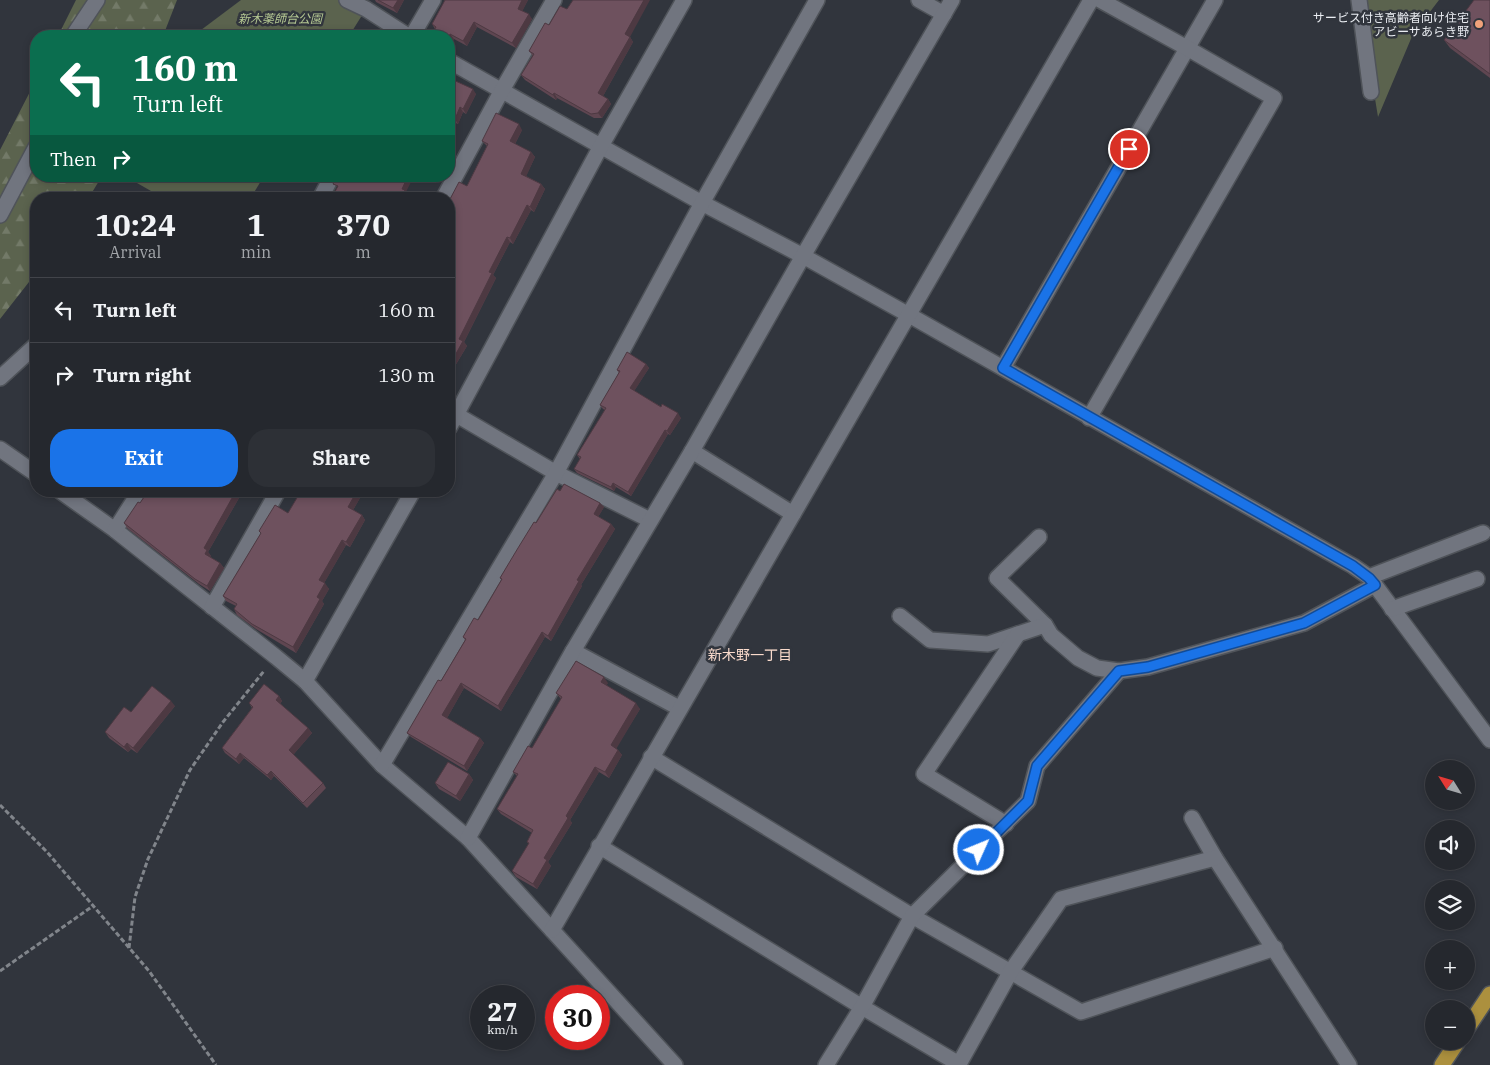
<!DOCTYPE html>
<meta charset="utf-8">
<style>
:root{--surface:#25282e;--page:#2d3036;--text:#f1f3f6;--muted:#a3a6aa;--line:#42444a;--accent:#1a73e8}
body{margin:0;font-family:"IBM Plex Serif","Noto Sans JP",serif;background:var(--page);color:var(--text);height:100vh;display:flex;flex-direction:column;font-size:19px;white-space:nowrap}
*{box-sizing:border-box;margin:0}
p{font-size:16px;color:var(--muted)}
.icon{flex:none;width:28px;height:28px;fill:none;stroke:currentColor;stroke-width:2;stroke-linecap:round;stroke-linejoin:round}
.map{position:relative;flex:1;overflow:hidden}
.panel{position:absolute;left:30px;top:192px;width:425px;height:305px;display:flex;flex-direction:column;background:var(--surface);border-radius:20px;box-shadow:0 2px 8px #0003,0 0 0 1px var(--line)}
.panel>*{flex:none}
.top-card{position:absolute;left:30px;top:30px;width:425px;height:152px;border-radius:20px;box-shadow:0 2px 8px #0003,0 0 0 1px var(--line);background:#0b6e4f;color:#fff;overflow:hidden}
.needle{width:32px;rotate:307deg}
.buttons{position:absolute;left:1425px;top:760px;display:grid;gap:10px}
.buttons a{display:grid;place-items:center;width:50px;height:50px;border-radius:50%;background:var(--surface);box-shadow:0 2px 8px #0003,0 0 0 1px var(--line);font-size:25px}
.speed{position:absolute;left:470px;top:985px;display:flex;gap:10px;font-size:25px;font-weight:700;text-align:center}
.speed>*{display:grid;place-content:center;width:65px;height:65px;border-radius:50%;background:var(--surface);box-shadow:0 2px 8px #0003,0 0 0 1px var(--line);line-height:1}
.speed small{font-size:12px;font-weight:400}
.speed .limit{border:8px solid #d22;background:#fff;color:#111}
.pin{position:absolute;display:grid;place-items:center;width:42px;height:42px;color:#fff;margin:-21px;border:2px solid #fff;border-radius:50%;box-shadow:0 1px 5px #0007}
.me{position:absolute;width:55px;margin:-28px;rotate:46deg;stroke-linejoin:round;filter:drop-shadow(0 0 4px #0008)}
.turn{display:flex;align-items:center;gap:18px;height:105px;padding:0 20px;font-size:22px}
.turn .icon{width:65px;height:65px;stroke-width:2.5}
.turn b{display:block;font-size:35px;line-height:42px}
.then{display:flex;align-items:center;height:48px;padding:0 20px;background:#0003;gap:10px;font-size:19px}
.eta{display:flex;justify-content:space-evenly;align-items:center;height:85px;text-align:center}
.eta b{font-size:30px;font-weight:700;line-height:35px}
.action{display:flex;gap:10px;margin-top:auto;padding:10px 20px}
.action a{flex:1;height:58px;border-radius:20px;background:var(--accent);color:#fff;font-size:20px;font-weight:700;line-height:58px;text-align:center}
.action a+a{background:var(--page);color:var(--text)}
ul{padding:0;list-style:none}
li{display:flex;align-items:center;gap:15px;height:65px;padding:0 20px;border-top:1px solid var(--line)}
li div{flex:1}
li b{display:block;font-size:19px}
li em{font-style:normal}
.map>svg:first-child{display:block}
</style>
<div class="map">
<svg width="1490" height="1065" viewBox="0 0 1490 1065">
<defs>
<pattern id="forest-firs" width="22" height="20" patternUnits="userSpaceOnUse" patternTransform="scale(1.25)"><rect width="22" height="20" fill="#5b634e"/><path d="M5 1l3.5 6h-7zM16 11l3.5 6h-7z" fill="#737a68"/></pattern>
</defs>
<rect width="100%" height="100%" fill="#31353d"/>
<g fill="#5b634e">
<polygon points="241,0 347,0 366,9 349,36 193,36"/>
<polygon points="1367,0 1439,0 1413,34 1378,117 1367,50"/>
<polygon points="131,176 264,176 250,199 165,199 130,179"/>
</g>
<g fill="url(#forest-firs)">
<polygon points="76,0 177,0 163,36 58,36"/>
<polygon points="36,80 36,176 102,176 88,199 36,199 36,273 0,319 0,150"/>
</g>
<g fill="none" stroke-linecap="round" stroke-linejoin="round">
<g stroke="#4f5359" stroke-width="18">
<g id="minor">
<polyline points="347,0 366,9 408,36"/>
<polyline points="919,0 944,14"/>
<polyline points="1359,0 1371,92"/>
<polyline points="73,36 97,0"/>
<polyline points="412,36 433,0"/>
<polyline points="449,61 702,203 803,256 909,315 1353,566 1369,577 1490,740"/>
<polyline points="320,199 332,176"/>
<polyline points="443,199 501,92 554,0"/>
<polyline points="0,215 36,147"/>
<polyline points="1003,368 1215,0"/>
<polyline points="0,378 36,345"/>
<polyline points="450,411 556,473 650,520"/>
<polyline points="1089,418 1274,98 1187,48 1100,0"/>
<polyline points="449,428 601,146 684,0"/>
<polyline points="0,449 36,474"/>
<polyline points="692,451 793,514"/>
<polyline points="60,491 115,530 276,657 305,681 382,765 468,838 675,1065"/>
<polyline points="115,530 140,491"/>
<polyline points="1039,537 997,578 1045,625 1051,635 1078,658 1097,668 1119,671 1148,667 1304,623 1375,585"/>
<polyline points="1369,577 1483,533"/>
<polyline points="212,607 278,491"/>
<polyline points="1392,609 1477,579"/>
<polyline points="900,616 930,640 988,644 1045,625"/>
<polyline points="573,651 679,708"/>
<polyline points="305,681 413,491"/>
<polyline points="651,757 912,916 1081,1012 1275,948"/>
<polyline points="382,765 556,473 702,203 817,0"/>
<polyline points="1192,818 1215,858 1349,1065"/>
<polyline points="1006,824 924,774 1018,634"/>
<polyline points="468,838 573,651 692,451 803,256 952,0"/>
<polyline points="599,846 862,1007 959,1064 1011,971 1061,899 1215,858"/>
<polyline points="552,930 1091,0"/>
<polyline points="826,1065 862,1007 912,916 1028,801 1037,766 1119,671"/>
</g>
</g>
<g stroke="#4f5359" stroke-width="18">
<g id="trunk">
<polyline points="1466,1030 1490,994"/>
<polyline points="1442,1065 1458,1041"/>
</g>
</g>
<g stroke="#81858b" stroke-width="3" stroke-dasharray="5 2.5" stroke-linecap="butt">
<polyline points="0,805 47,852 149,971 216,1065"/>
<polyline points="129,948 135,897 148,859 190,770 223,722 264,671"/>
<polyline points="0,971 93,906"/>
</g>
<use href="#minor" stroke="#71757f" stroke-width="15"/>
<use href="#trunk" stroke="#ac903e" stroke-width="15"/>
</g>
<g fill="#5f4651">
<polygon points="375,0 404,0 397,13 376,2"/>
<polygon points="445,0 528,0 522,11 532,19 516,48 477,27 467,46 454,39 449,48 449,36 435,29 432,24"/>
<polygon points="1490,0 1490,78 1450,48 1444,40"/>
<polygon points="567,9 630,37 633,42 603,96 608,99 611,104 602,118 594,118 557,98 556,100 525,80 521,75 533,56 529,51 549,25"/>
<polygon points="449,78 476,94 466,114 463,112 458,124 453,122 449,129"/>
<polygon points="522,130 515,144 531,152 535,157 526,176 541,184 545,189 534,212 531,210 513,244 510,242 493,275 496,278 464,342 467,346 455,366 452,364 449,370 449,218 452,212 449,209 449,201 467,186 487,146 482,141"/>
<polygon points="646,364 649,368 634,391 681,418 670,435 668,434 631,496 616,487 614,491 577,473 574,469 580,459 577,455 605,410 603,409 600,405 619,373 617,370"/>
<polygon points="148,491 243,491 208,552 211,556 210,557 220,563 224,568 210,591 199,584 127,528 124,523 140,503"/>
<polygon points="301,491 364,491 353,510 362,515 365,520 350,547 346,545 324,583 329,589 322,601 324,604 296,653 256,629 237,615 234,609 236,606 226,601 223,596 261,533 259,531 288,513"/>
<polygon points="560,491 600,503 604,507 598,517 611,524 615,529 581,585 582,586 551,641 545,637 501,711 464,688 447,718 480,738 484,743 467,771 411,737 407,733 441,681 465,640 463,637 478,620 502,580 500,578 536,523"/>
<polygon points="608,683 606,685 640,709 616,748 618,750 622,755 609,778 599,772 570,820 572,823 548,862 551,866 537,889 516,877 512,871 529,844 527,842 532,833 501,814 497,809 517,776 513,772 532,748 561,699 556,693"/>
<polygon points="279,696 282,701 280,704 308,728 312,733 293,755 323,783 326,788 307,808 274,776 271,780 244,758 239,764 225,753 222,748 252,708 249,703"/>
<polygon points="175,706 137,753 131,749 128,752 109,738 105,732 131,712"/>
<polygon points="469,774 473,780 460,801 439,789 435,783"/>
</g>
<g fill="#4d3942">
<polygon points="398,0 404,0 397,13 393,8"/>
<polygon points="522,0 528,0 521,14 518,9"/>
<polygon points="644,0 650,0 630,37 633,42 602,98 598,93 625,34"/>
<polygon points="529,14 532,19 516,48 512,43"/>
<polygon points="474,22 477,27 467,46 463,41"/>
<polygon points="450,34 454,39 449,48 449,37"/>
<polygon points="473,89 476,94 466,114 463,109"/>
<polygon points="554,93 557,98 556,100 553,95"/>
<polygon points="608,99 611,104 602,118 598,113"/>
<polygon points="460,107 463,112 458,124 455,119"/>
<polygon points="449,117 453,122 449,129"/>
<polygon points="519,124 522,130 514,146 510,141"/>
<polygon points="531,152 535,157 525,179 521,174"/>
<polygon points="408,176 414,176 406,192 408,195 405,199 400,199 402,189"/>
<polygon points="541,184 545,189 534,212 530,207"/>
<polygon points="527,205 531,210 513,244 510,238"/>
<polygon points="507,237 510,242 493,275 496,278 464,342 467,346 455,366 452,361 459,339 489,272"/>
<polygon points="449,360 452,364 449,370"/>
<polygon points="646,364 649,368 633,393 630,388"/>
<polygon points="678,413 681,418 670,435 667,431"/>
<polygon points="665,430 668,434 631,496 628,492"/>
<polygon points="613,483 616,487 614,491 611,487"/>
<polygon points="236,491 243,491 208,552 211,556 209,559 205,554 204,548"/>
<polygon points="357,491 364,491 352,512 348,507"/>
<polygon points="600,503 604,507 597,519 594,514"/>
<polygon points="362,515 365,520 350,547 346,542"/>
<polygon points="611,524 615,529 581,585 582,586 551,641 548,636 577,580"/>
<polygon points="342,540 346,545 323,585 319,580"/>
<polygon points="220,563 224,568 210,591 207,586"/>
<polygon points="325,583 329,589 322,601 324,604 296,653 293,647 317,597"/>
<polygon points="542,632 545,637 501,711 498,706"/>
<polygon points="604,677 608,683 605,688 601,682"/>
<polygon points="461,683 464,688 446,720 442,715"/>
<polygon points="279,696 282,701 279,705 276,700"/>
<polygon points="171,701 175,706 137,753 133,748"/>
<polygon points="636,703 640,709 615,751 611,745"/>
<polygon points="308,728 312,733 293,755 289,750"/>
<polygon points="480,738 484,743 467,771 464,766"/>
<polygon points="127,743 131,749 128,752 124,747"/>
<polygon points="618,750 622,755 609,778 605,772"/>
<polygon points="240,753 244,758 239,764 236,759"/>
<polygon points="595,767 599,772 570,820 572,823 548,862 551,866 537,889 533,884 544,858 566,816"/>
<polygon points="271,771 274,776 271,780 267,775"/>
<polygon points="469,774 473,780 460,801 456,796"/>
</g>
<g fill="#6e515e" stroke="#4d3942">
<polygon points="378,0 398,0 393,8"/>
<polygon points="445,0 522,0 518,9 529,14 512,43 474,22 463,41 450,34 449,37 431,36 436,27 432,24"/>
<polygon points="573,0 644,0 625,34 630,37 598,93 608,99 598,113 591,114 554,93 553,95 521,75 534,54 529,51 545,23 549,25 560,6 567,9"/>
<polygon points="1474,0 1490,0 1490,74 1444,40"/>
<polygon points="449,78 473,89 463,109 460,107 455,119 449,117 449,118"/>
<polygon points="496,113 519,124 510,141 531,152 521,174 541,184 530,207 527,205 510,238 507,237 489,272 492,273 459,339 463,341 452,361 449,360 449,218 453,209 449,207 449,201 459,182 467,186 488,144 482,141"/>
<polygon points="337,176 408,176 402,189 405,190 400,199 331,199 338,186 333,184"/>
<polygon points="627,352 646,364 630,388 661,407 662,404 678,413 667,431 665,430 628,492 613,483 611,487 574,469 581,457 577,455 606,408 600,405 620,371 617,370"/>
<polygon points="564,484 600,503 594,514 611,524 577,580 579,581 548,636 542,632 498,706 461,683 442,715 480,738 464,766 407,733 438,680 441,681 466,639 463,637 474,618 478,620 502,579 500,578 518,548 534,522 536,523 557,489 560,491"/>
<polygon points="148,491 236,491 204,548 207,550 205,554 220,563 207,586 195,579 124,523 138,502 140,503"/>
<polygon points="301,491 357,491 348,507 362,515 346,542 342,540 319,580 325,583 317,597 320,599 293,647 252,624 234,609 237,604 223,596 261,533 259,531 275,505 288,513"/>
<polygon points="576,661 604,677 601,682 636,703 611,745 618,750 605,772 595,767 566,816 568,818 544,858 547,860 533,884 512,871 529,843 527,842 533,830 497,809 518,774 513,772 528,746 532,748 562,697 556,693"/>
<polygon points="264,684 279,696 276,700 308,728 289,750 323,783 303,803 271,771 267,775 240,753 236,759 222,748 253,707 249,703"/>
<polygon points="152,686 171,701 133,748 127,743 124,747 105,732 124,707 131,712"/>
<polygon points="448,762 469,774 456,796 435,783"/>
</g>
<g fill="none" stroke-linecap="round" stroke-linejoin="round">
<g stroke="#114b97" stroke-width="12">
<polyline id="route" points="979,850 1028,801 1037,766 1119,671 1148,667 1304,623 1375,585 1369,578 1353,566 1003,368 1129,149"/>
</g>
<use href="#route" stroke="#1a73e8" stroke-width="9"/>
</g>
<circle fill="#f0a27a" stroke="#31353d" stroke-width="2" cx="1479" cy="24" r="5"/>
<g text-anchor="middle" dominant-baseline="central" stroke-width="5" stroke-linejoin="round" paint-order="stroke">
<g font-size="12" fill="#e9ecf1" stroke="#31353d" text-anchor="end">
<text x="1469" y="17">サービス付き高齢者向け住宅<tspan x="1469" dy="14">アビーサあらき野</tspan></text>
</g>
<g font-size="12" font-style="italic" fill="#b4c792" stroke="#31353d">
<text x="280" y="18">新木薬師台公園</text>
</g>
<g font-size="14" fill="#fadbcc" stroke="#31353d">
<text x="750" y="655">新木野一丁目</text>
</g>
</g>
</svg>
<div class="buttons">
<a><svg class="needle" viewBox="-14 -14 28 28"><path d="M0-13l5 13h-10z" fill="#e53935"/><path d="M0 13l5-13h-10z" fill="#a3a6aa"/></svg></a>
<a><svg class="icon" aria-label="sound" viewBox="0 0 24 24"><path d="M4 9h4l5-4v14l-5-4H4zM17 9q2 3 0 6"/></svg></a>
<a><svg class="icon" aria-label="layers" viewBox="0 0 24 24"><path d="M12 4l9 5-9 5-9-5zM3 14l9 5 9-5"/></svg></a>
<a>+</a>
<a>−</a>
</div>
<div class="speed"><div>27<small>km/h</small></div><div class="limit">30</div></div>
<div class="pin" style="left:1129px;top:149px;background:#d93025"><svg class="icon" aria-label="arrive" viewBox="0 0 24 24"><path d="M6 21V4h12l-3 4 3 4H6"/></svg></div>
<svg class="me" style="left:979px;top:850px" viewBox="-20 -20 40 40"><circle r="17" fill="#1a73e8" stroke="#fff" stroke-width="3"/><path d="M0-11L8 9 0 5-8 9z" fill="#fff"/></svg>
<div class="top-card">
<div class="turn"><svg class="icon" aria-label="left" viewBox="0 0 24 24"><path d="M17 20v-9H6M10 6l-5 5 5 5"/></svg><div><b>160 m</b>Turn left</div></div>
<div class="then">Then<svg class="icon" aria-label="right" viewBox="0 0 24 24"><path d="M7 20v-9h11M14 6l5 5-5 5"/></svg></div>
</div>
<section class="panel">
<div class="eta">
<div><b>10:24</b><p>Arrival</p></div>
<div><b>1</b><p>min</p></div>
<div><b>370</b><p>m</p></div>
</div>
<ul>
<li><svg class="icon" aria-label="left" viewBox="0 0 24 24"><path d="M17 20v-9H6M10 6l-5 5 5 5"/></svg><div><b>Turn left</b></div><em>160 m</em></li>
<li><svg class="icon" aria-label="right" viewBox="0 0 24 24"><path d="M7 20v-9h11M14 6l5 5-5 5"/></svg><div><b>Turn right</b></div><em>130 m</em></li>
</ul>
<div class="action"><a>Exit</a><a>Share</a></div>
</section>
</div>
